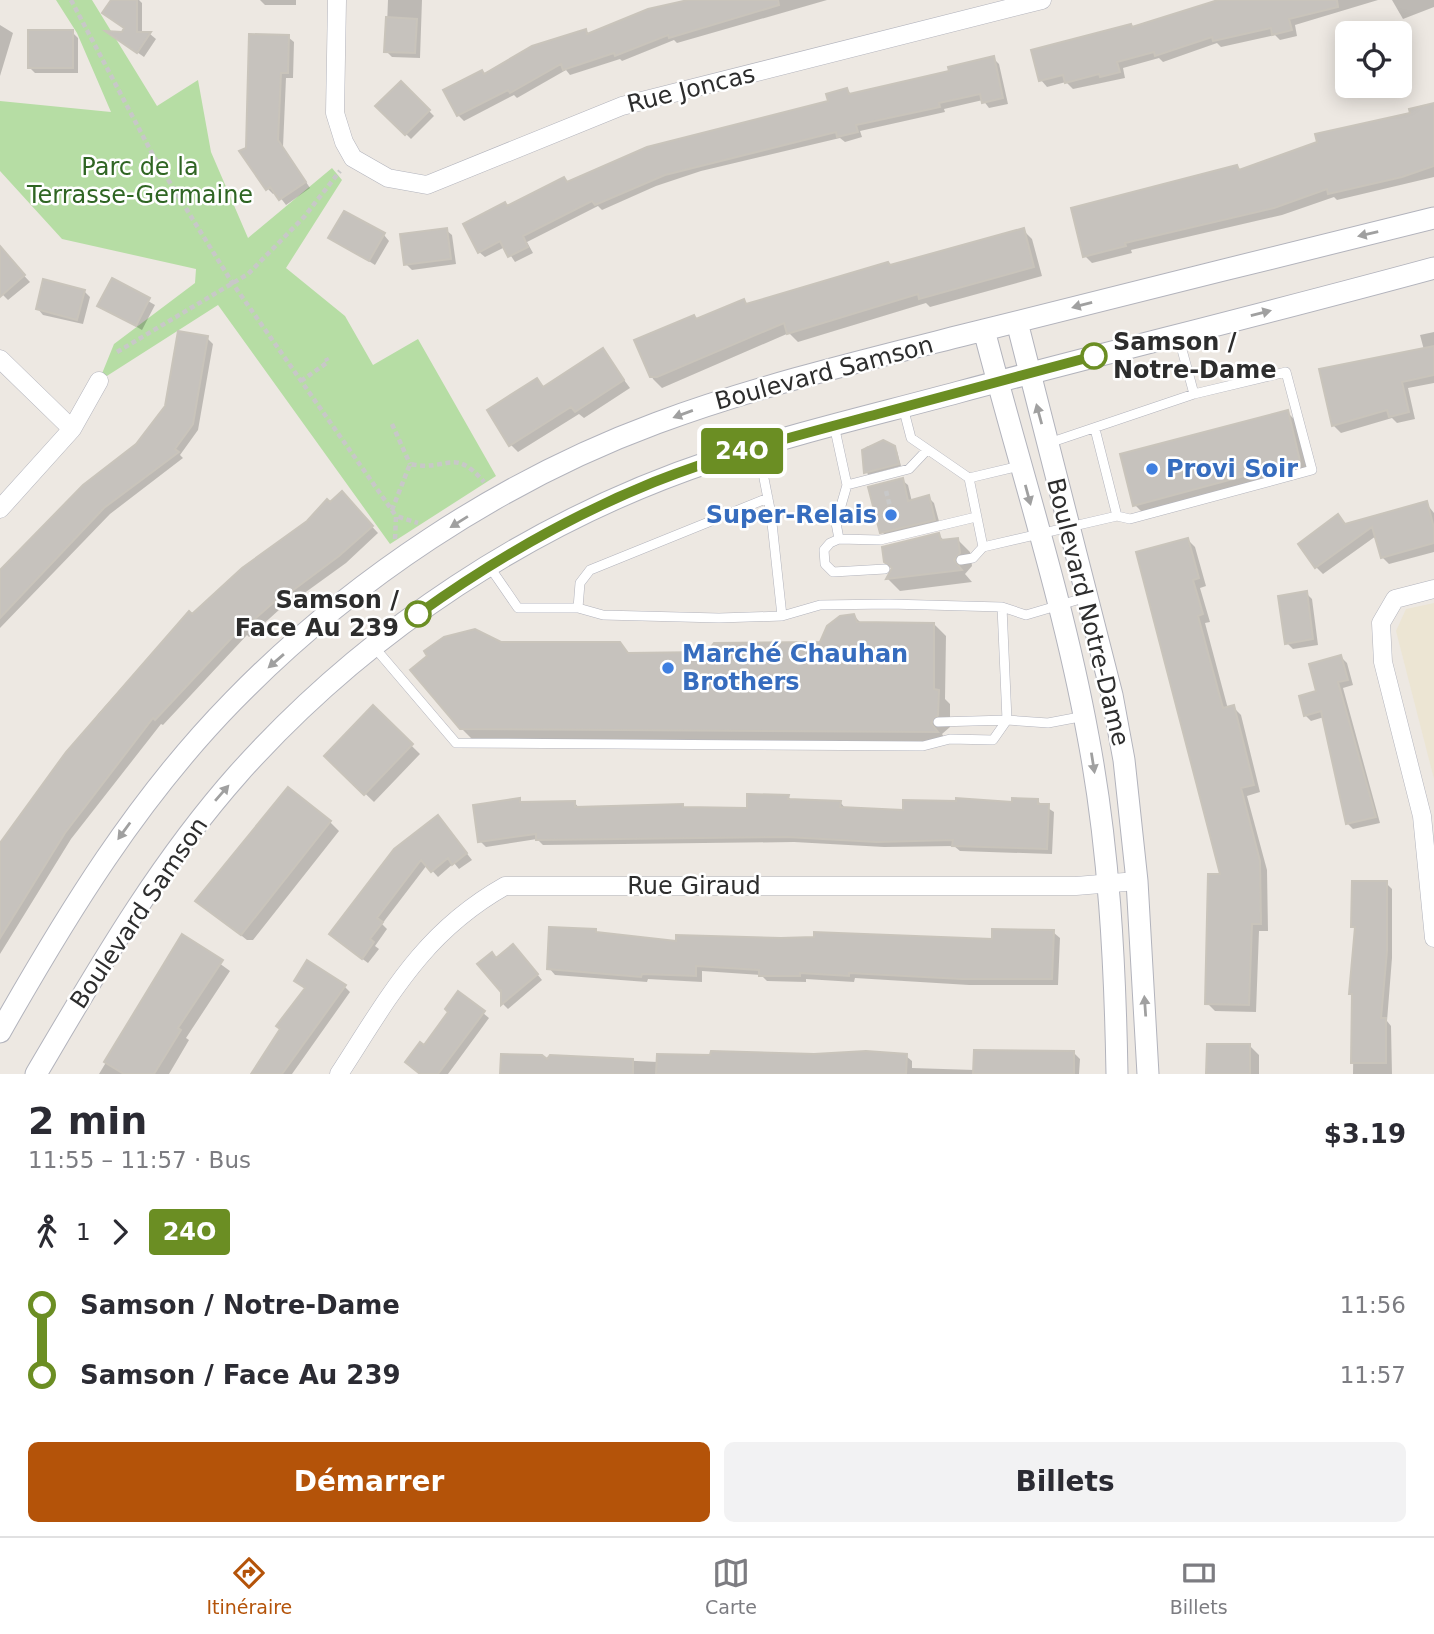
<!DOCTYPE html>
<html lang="fr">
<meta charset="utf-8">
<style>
:root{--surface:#fff;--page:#f2f2f3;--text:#2b2b33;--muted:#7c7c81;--line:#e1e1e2;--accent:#b45309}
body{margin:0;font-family:"DejaVu Sans",sans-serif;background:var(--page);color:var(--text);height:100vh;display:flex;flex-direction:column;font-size:26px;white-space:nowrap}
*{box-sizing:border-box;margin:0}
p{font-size:23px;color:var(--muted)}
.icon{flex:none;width:38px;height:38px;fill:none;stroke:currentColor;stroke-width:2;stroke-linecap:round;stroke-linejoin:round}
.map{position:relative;height:1074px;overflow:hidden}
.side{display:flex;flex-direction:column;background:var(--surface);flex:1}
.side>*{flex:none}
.badge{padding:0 14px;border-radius:5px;font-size:24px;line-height:46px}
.fabs{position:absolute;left:1335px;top:21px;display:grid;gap:14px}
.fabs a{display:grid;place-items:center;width:77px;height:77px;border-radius:10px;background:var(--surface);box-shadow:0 4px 18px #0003;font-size:35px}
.map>.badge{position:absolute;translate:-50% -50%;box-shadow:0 0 0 4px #fff}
.legs{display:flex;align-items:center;gap:10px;height:77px;padding:0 28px;font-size:23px}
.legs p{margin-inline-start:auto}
.overview{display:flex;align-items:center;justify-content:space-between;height:119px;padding:0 28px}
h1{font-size:38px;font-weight:700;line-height:52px}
.cta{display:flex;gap:14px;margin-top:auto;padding:14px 28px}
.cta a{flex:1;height:80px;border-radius:10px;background:var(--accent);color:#fff;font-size:28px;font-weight:700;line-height:80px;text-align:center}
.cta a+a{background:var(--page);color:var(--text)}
ul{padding:0 28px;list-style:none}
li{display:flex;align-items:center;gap:24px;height:70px;font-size:26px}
li i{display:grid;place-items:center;width:10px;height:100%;margin:0 9px;background:currentColor}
li i::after{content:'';width:18px;height:18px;margin:-9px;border:5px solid;border-radius:50%;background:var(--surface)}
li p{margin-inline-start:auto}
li:first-child i{background:linear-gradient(#0000 50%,currentColor 0)}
li:last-child i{background:linear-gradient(currentColor 50%,#0000 0)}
.menu{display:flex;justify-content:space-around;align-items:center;height:98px;border-top:2px solid var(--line);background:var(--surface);font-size:19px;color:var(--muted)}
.menu a{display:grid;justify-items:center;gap:4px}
.menu .on{color:var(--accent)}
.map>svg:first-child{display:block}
.education{fill:#ece5d3}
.green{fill:#b6dda4}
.shadow{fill:#0003}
.building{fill:#c6c2bd;stroke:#c9c4bb;stroke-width:2}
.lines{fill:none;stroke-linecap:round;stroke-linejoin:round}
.service-casing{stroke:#b2b3bc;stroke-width:10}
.minor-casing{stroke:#b2b3bc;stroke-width:19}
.tertiary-casing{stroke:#b2b3bc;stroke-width:23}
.path{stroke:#c8c8c8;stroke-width:4.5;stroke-dasharray:5 3.5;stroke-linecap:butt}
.service{stroke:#fff;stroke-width:9}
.minor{stroke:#fff;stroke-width:18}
.tertiary{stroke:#fff;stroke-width:21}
.oneway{fill:#a0a0a0}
.line-1-casing{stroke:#fff;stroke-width:16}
.line-1{stroke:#6b8e23;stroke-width:10}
.stop-1-dot{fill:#fff;stroke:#6b8e23;stroke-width:3.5}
.shop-dot{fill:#3f7fe0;stroke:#fff;stroke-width:2.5}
.labels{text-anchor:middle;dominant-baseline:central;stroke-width:5;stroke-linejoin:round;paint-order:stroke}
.street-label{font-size:24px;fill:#2d2d2d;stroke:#fff}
.park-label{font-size:24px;fill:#2f6523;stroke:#fff}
.stop-label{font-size:24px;font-weight:bold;fill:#2d2d2d;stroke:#fff;text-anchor:start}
.shop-label{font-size:24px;font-weight:bold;fill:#366cbe;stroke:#fff;text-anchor:start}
</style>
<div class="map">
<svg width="1434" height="1074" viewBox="0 0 1434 1074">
<rect width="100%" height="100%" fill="#ede8e2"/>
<path class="education" d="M1434 603V779L1396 631 1406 609Z"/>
<path class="green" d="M56 0H92L157 106 198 80 211 152 248 238 332 168 342 180 286 268 345 316 373 365 418 339 496 476 390 544 218 305 99 381 114 344 195 283 196 269 62 239 0 171V101L111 112 77 33Z"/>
<path class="shadow" d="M113 0H139L142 3V34H150L156 39 144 57 110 33H122L125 29 104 13Z
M260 0H296V5H265Z
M388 0H422L420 58 392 57 386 51Z
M691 0H827L677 43 674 40 622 61 620 59 570 75 566 70 517 98 514 95 464 121 458 115 482 72 485 75 585 31 589 35Z
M1228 0H1378L1295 25 1297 36 1280 40 1275 35 1221 47 1217 43 1163 62 1159 58 1123 68 1125 78 1073 89 1066 82 1047 87 1041 80 1131 26 1134 29Z
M1392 0H1434V7L1403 19Z
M0 25 13 33 0 76Z
M72 32 78 38V73H35L29 67Z
M288 37 294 42 293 78H286L283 147 310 188 286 205 276 192 273 194 268 189 247 149Z
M993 58 999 64 1008 104 989 108 983 100 944 109 945 112 860 131 862 137 845 142 840 138 701 171 656 186 602 210 598 206 527 242 533 253 515 262 505 247 485 257 479 252 508 208 568 184 830 102 847 90 852 95 951 73Z
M401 83 434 116 411 139 378 106Z
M1434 104V177L1337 200 1334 197 1282 215 1131 250 1132 253 1092 263 1085 256 1237 167 1241 171Z
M446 230 452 235 456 264 412 270 406 264Z
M1023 230 1032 239 1042 276 930 307 926 303 798 342 789 333 662 388 653 379 637 341 743 301 748 305Z
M384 235 389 241 375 265 331 237Z
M0 250 30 282 8 300 0 292Z
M113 281 155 305 142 330 99 305Z
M84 291 90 297 83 324 43 315 38 309Z
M1434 332V383L1408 388 1415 419 1397 423 1392 418 1341 433 1334 426 1321 371 1424 350 1420 335Z
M207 338 213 344 198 430 180 455 183 458 110 514 0 628V574L138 446 167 407Z
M602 350 630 388 584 418 579 414 518 452 510 444 537 380 544 388Z
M1287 412 1299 424 1311 473 1147 517 1135 505Z
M882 442 897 451 901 466 868 475 862 456 866 447Z
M902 480 908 485 912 502 928 497 934 503 940 525 887 537 882 532Z
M342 494 378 533 346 563 292 602 290 600 249 637 247 635 163 725 161 724 71 839 0 954V858L26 807 99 713 189 613 192 616Z
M1426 503 1434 513V552L1389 564 1382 557 1376 536 1323 574 1316 567 1346 525Z
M938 535 945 541 958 540 970 552 972 566 965 574 972 582 900 591 888 579 893 569Z
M1187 539 1195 547 1206 586 1200 588 1210 622 1205 623 1228 709 1233 707 1241 715 1260 792 1247 796 1267 870 1268 931H1259L1256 1012 1215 1011 1207 1003 1222 875Z
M1306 593 1312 599 1318 645 1293 649 1287 643Z
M854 616 862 624H934L946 636 945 699 950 704V727L942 734 948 743 474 741 461 728 501 644H619L630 654H708L821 644Z
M1341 657 1347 663 1353 685 1343 688 1380 823 1353 829 1347 823 1324 717 1311 721 1305 715Z
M373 708 420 754 374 802 326 756Z
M788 797 793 801 840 802 846 809 905 812 1037 801 1054 812 1052 854 960 851 954 846 884 847 794 842 543 845 537 839 486 847 480 841 519 800 523 804 574 802 580 809 683 806 686 809H749Z
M330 822 339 831 253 940H247L197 901Z
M443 823 472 860 459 869 454 863 438 877 427 865 382 924 387 929 375 946 379 949 368 963 337 940Z
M1386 883 1392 889V958L1387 1021 1391 1026 1392 1074H1353L1354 996 1351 993 1356 930 1353 927Z
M1053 932 1060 938 1058 985H969L855 978 854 982 806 979V982L767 981 761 975 702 971V982L648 979 647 982 555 975 549 968 598 934 678 943 994 941Z
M182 936 230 971 186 1038 189 1040 169 1074H99Z
M519 952 542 980 508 1009 503 1004V992L480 965Z
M296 980 345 987 350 992 292 1074H253L306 989Z
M483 1013 489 1018 448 1074H421L424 1047Z
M1250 1046 1259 1055V1074H1208Z
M1074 1053 1080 1059 1079 1074H502L547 1061 551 1057 658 1062 906 1056 912 1061V1068L975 1070Z"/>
<path class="building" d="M111 0H137V32H151L137 53 105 31 122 32 124 28 102 13Z
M688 0H778L779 5 669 38 668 35 615 56 614 53 563 70 561 64 510 93 508 90 457 116 443 90 482 70 484 74 532 46 586 29 587 34 648 9Z
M1218 0H1337L1338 7 1289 19 1292 30 1272 35 1271 28 1213 41 1212 37 1155 56 1154 52 1117 62 1120 72 1100 77 1099 74 1065 83 1063 75 1039 81 1031 50 1131 24 1132 27Z
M386 17 417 19 415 53 384 52Z
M28 30H73V68H28Z
M249 34 289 35 288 73H281L278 140 306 182 279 200 270 187 266 190 239 151 246 148Z
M994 56 1003 98 982 103 980 94 939 103 940 107 856 125 858 132 837 137 836 132 665 175 595 205 592 201 523 236 528 247 508 257 500 241 478 253 463 224 505 202 507 206 564 177 567 182 647 147 828 101 826 94 847 88 849 94 949 71 948 67Z
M401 81 430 110 405 135 375 106Z
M1434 103V166L1402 177 1328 194 1327 189 1274 208 1125 243 1126 246 1083 257 1071 208 1237 165 1239 170 1317 142 1315 134 1410 113 1409 109Z
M344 211 385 233 369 261 328 238Z
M447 228 451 259 404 265 400 234Z
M1024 228 1034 267 919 299 918 294 787 334 784 323 657 377H650L634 340 694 315 696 319 744 299 746 304 888 262 890 265Z
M0 246 25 275 0 297Z
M112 278 150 298 136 326 97 306Z
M43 279 85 290 77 320 36 309Z
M178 331 208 336 193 424 175 449 179 452 104 508 0 618V570L83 485 136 444 165 406Z
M1434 346V375L1402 382 1409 412 1389 417 1387 410 1332 426 1319 369Z
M603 348 624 380 575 412 571 407 509 446 487 410 537 378 543 387Z
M1288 410 1300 461 1133 506 1120 454Z
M883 440 895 446 899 464 864 473 862 450Z
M903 478 908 501 929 495 935 520 880 533 868 487Z
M342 491 373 526 339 556 284 597 282 595 241 631 240 629 155 720 153 718 65 833 0 938V843L66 752 189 611 192 614 242 568 307 521 327 499 330 502Z
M1427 501 1434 528V543L1381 558 1372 527 1315 568 1298 544 1338 514 1345 524Z
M939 533 941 540 958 538 960 553 954 560 962 570 886 579 892 568 884 562 882 547Z
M1188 538 1199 578 1193 580 1203 614 1198 616 1223 708 1234 705 1254 785 1241 788 1260 861 1261 924H1252L1249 1005 1205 1004 1208 874H1220L1136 552Z
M1307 591 1313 639 1285 644 1278 596Z
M854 614 857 622 934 623V689L939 690 938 715 931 723 938 732 460 729 410 670 427 656 424 651 444 637 475 629 501 642H620L628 653 707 652 714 643 820 642 827 626 840 616Z
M1341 655 1348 680 1338 682 1376 817 1346 824 1321 711 1304 716 1299 696 1316 691 1309 664Z
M373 705 413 744 364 795 324 756Z
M288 787 331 821 241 935 195 901Z
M747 794 789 795 788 799 841 801 840 807 903 810V800L956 801V798L1012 802V798L1038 799V804H1049L1047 849 952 846 953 840 877 842 787 837 536 840V834L478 842 473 805 520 798V802L575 801V807L683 804V807L747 808Z
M438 815 467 853 452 865 448 858 431 872 421 860 377 918 383 922 370 939 374 942 362 959 329 934 394 849Z
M1352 881H1387V951L1381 1018H1386V1063H1351L1352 994H1349L1355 927H1351Z
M549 927 596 929V932L676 941V935L781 938 814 937V932L992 939V929L1054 930 1052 979H962L849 973V976L800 973V976H759V970L696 966V976L642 974 641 977 547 969Z
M182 934 223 960 178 1028 181 1030 154 1074H124L104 1062Z
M513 944 538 974 501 1005V989L500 991 477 964 492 952 496 958Z
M307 960 346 985 282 1074H251L280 1029 276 1026 305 988 294 981Z
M458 991 485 1011 438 1074H420L405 1062 420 1042 424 1045 448 1012 445 1009Z
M1207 1044H1250V1074H1206Z
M974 1050 1074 1051V1074H973Z
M711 1051 814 1054 866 1051 907 1054 906 1074H656L657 1054 710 1055Z
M501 1054 542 1055 547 1059 550 1055 633 1059V1074H500Z"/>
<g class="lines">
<g class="service-casing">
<path id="service" d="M1178 335 1194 394
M903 407 911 438 969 478 1020 466
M834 425 847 485 836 523 839 539 880 540 976 517
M1049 443 1194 394 1286 372 1312 470 1130 519 1117 516
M758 448 771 514 782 616
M969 478 983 547 1117 516 1095 429
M847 485 909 469 927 450
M839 539 830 543 824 550 825 564 833 572 885 569
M961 560 973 558 983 547
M489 566 518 608H578L603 615 719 618 782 616 820 605 889 604 1002 607 1026 615 1087 597
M1002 607 1007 720 1048 723 1085 716
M578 608 580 583 590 570 768 498
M375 648 456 743 923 746 950 739 993 740 1007 720
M938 722 1007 720"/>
</g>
<g class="minor-casing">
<path id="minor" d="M337 0 335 113 344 142 353 158 388 178 427 185 622 106 1042 0
M0 359 72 429 0 509
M72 429 99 381
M1434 589 1395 599 1381 623 1383 662 1422 816 1434 938
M339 1074C389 997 422 933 505 886H1076L1137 881"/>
</g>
<g class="tertiary-casing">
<path id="tertiary" d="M1017 322 1112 695 1124 760 1137 881 1148 1074
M984 330C1019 465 1063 599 1088 736 1109 847 1115 961 1117 1074
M0 1032C67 914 137 799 233 701 350 581 500 481 657 423 757 386 861 361 964 335 1121 295 1277 257 1434 218
M36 1074C98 969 158 864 239 773 366 631 534 520 715 460 795 433 878 414 959 392 1117 350 1276 311 1434 268"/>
</g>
<path class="path" d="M71 0 154 157 233 284 396 516
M117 352 248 274 304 217 340 171
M301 381 328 362 326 358
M392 424 410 464
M886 491 891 510
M392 510 410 464C449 472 453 446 484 482
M395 539 396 516 418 523"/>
<use href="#service" class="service"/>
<use href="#minor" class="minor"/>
<use href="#tertiary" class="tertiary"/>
</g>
<defs><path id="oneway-solid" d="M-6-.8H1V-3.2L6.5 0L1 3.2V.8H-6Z" transform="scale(1.75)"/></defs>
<g class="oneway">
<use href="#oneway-solid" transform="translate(1368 234) rotate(167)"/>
<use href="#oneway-solid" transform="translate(1082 305) rotate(165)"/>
<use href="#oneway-solid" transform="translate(1261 313) rotate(-14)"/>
<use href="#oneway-solid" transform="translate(683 414) rotate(160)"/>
<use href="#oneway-solid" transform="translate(1039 414) rotate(-105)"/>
<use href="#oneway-solid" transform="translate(1028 495) rotate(75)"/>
<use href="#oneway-solid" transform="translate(459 522) rotate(148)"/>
<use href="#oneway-solid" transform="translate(276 661) rotate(139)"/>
<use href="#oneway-solid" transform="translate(1093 763) rotate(81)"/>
<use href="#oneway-solid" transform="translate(222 793) rotate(-49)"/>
<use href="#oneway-solid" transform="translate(124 831) rotate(126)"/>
<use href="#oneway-solid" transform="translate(1145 1006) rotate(-94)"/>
</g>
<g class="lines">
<g class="line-1-casing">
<path id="line-1" d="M418 614C492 561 570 516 654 482 727 453 803 434 878 414 950 395 1022 375 1094 356"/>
</g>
<use href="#line-1" class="line-1"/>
</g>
<g class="stop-1-dot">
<circle cx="1094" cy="356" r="12"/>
<circle cx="418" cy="614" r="12"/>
</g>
<g class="shop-dot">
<circle cx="1152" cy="469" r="7"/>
<circle cx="891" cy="515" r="7"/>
<circle cx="668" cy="668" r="7"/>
</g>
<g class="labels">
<g class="street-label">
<text transform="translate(691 89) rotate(-14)">Rue Joncas</text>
<text transform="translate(824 373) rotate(-15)">Boulevard Samson</text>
<text transform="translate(1088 612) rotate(76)">Boulevard Notre-Dame</text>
<text x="694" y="886">Rue Giraud</text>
<text transform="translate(139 913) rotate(-56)">Boulevard Samson</text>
</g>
<g class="park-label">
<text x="140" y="167">Parc de la<tspan x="140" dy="28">Terrasse-Germaine</tspan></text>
</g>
<g class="stop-label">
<text x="1113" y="342">Samson /<tspan x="1113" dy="28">Notre-Dame</tspan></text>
<text x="399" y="600" text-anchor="end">Samson /<tspan x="399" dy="28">Face Au 239</tspan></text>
</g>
<g class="shop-label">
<text x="1166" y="469">Provi Soir</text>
<text x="877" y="515" text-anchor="end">Super-Relais</text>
<text x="682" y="654">Marché Chauhan<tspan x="682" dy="28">Brothers</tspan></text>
</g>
</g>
</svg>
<div class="fabs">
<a><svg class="icon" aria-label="locate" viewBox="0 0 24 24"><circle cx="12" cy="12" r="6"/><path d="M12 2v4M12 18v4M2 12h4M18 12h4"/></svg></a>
</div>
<b class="badge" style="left:742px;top:451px;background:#6b8e23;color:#fff">24O</b>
</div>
<section class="side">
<div class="overview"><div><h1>2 min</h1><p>11:55 – 11:57 · Bus</p></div><b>$3.19</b></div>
<div class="legs"><svg class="icon" aria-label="walk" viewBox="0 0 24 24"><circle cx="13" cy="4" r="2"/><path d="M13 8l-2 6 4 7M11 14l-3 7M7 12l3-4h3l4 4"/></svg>1<svg class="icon" aria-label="forward" viewBox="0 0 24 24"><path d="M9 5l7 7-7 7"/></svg><b class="badge" style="background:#6b8e23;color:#fff">24O</b></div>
<ul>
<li><i style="color:#6b8e23"></i><b>Samson / Notre-Dame</b><p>11:56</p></li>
<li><i style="color:#6b8e23"></i><b>Samson / Face Au 239</b><p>11:57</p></li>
</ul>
<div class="cta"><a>Démarrer</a><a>Billets</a></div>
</section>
<nav class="menu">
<a class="on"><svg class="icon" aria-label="directions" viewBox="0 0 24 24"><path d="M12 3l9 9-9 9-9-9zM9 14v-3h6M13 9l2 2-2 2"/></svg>Itinéraire</a>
<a><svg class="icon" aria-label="map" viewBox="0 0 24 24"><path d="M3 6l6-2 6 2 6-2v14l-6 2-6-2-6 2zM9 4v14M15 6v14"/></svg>Carte</a>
<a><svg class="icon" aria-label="tickets" viewBox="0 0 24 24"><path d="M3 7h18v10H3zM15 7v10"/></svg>Billets</a>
</nav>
